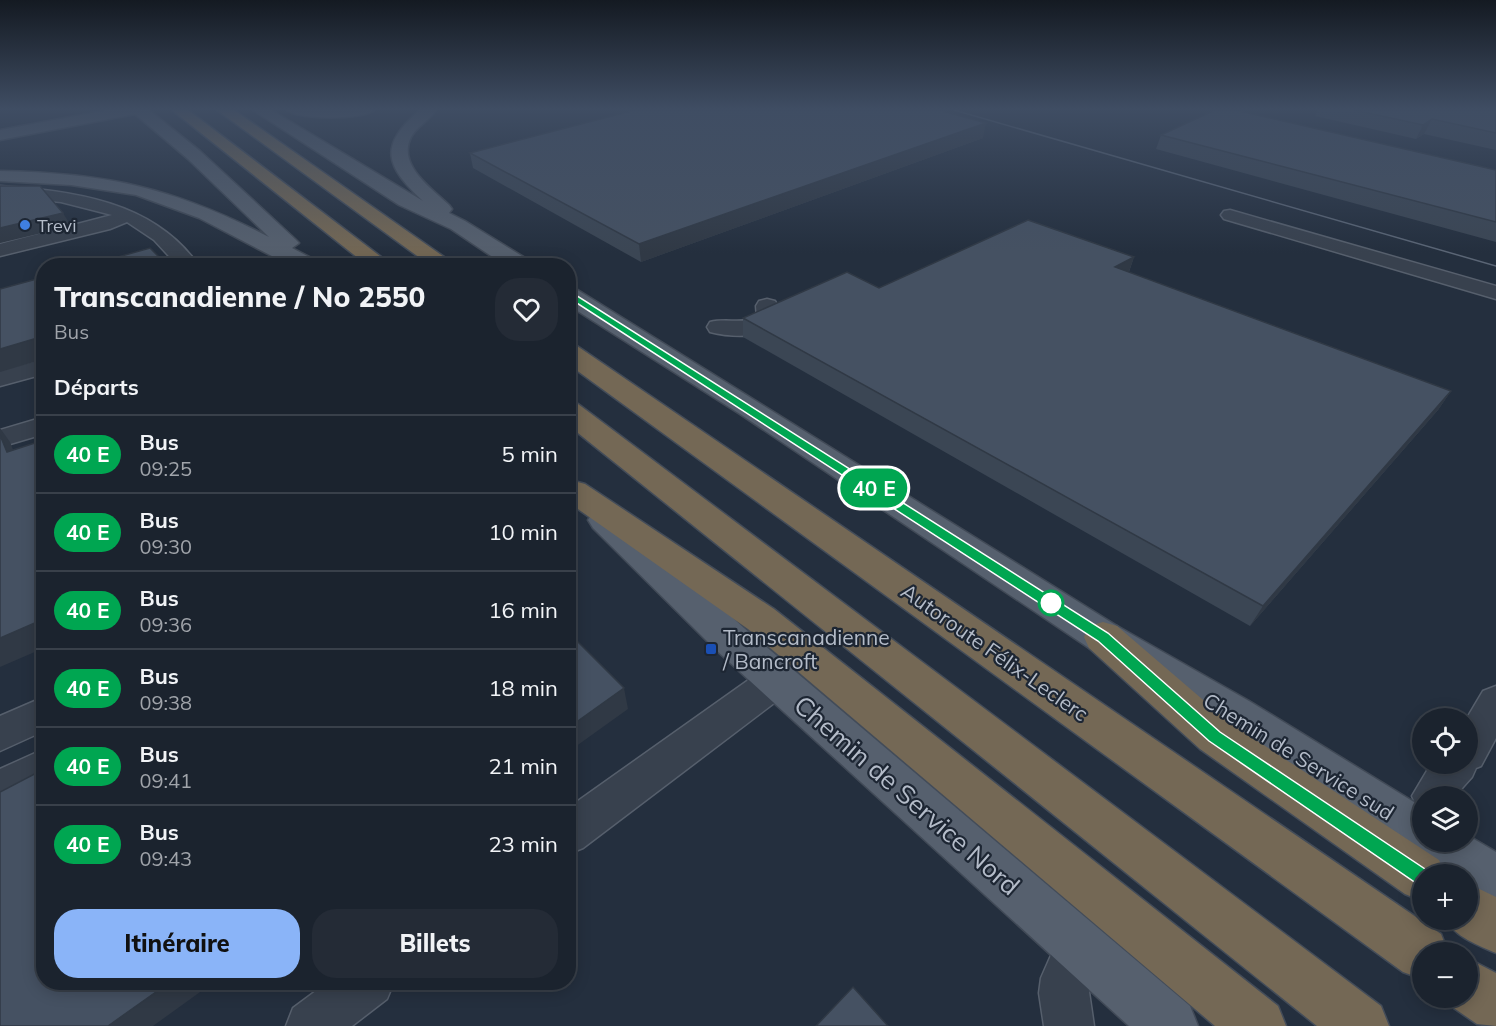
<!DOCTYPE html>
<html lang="fr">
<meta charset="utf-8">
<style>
:root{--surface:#1b232e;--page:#242b36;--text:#f1f3f6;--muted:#a0a4aa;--line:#39404a;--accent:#8ab4f8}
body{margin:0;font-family:Mulish,sans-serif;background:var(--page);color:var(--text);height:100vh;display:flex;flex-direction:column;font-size:22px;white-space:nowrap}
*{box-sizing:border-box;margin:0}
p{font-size:20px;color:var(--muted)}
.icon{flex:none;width:33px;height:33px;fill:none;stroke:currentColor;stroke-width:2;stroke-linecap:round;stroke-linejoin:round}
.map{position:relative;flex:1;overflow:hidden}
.drawer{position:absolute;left:36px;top:258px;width:540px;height:732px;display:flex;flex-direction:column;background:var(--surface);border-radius:24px;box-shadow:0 3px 15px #0003,0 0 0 2px var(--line)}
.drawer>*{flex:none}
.badge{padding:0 12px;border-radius:20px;font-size:21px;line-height:39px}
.buttons{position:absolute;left:1412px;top:708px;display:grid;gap:12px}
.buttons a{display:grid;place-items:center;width:66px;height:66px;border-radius:50%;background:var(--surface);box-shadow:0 3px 15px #0003,0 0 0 2px var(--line);font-size:30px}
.map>.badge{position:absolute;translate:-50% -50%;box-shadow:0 0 0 3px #fff}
h2{padding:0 18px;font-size:22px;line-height:54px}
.round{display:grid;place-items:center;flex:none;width:63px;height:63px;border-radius:24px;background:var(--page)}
.summary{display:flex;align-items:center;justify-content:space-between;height:102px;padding:0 18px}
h1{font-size:28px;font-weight:800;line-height:45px}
.cta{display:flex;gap:12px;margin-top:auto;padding:12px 18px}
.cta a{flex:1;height:69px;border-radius:24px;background:var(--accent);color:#111;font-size:24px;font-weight:800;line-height:69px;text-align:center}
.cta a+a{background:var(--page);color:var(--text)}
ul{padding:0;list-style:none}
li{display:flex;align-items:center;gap:18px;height:78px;padding:0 18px;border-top:2px solid var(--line)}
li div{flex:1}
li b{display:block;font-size:22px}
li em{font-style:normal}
li .badge{min-width:66px;font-weight:700;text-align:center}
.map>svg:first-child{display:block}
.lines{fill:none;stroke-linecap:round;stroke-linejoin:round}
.minor-casing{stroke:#565f6c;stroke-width:3}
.major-casing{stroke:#414a57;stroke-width:3}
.highway-casing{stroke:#434c59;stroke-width:3}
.minor{fill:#38414e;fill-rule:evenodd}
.major{fill:#56606e;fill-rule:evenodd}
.highway{fill:#746855;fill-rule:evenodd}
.tram{stroke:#5a6575;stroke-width:1.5}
.wall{fill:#3b4654}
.shaded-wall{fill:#303945}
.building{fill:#455162;stroke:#303945;stroke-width:1.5}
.line{fill:#00a651;stroke:#fff;stroke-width:1.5}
.shop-dot{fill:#3f7fe0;stroke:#1d2633;stroke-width:2}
.stop-dot{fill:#fff;stroke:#00a651;stroke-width:3}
.transit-dot{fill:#1a4fb4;stroke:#1d2633;stroke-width:2}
.labels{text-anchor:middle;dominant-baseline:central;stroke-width:4.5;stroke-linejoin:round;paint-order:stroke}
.far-poi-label{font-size:18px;fill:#b4bcc9;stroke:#1d2633;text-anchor:start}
.poi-label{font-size:21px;fill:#b4bcc9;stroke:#1d2633;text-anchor:start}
.street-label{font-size:21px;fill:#b4bcc9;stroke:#1d2633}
.near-street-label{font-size:26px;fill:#b4bcc9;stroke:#1d2633}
</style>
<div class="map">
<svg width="1496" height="1026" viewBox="0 0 1496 1026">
<rect width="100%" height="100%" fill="#242f3e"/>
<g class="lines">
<g class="minor-casing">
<path id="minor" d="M0 186C73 191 154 201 199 266H178L154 240 127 222 110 229 0 256V244L112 215 61 202 0 196Z
M1230 210 1496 286V299L1224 219 1221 215 1224 211Z
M767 299 775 301 778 306 780 321C767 340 730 337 710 332L707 327 710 322C726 318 742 324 757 318L756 306 759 301Z
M44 359V374L0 386V371Z
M44 417V434L0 447V430Z
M777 665 790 669 795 680 790 691 583 848 568 854V808L764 669Z
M1496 686V738L1481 766 1476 768 1472 777 1455 796H1422V811L1418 809 1412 796 1431 764H1467V718L1483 691Z
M44 697V731L0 751V716Z
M44 749V787L0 808V769Z
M1082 926 1099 933 1106 950 1088 985 1094 1026H1044L1039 993 1041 978 1052 953 1065 933Z
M328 982H394L387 999 352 1026H286L293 1008Z"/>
</g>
<g class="major-casing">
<path id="major" d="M108 110H149L200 151 295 239 299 243 292 248 317 261 320 266H291L199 218 136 195 71 185 0 181V171C107 173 174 188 269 237L188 159 135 114 0 140V130Z
M253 110H271L423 201C385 166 378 146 420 110H436C430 120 417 126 411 137 397 165 431 188 449 205L452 209 449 213 465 221 530 261 533 266H506L451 229 399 205Z
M287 110H374C365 120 296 120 287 110Z
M568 287 576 289 1117 626 1249 701 1422 807V842H1467V835L1496 852V904L1467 890V874C1449 874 1424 872 1416 853L1405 849 1219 727 1089 648 740 414 568 305Z
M605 509 617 512 744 628 1190 1006 1198 1026H1129L716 650 593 528 588 520 593 512Z"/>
</g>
<g class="highway-casing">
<path id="highway" d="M172 110H188L393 266H368Z
M217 110H234L457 266H431Z
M568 343 577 346 1441 934 1448 952H1422V979L1403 972 568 364Z
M568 402 578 404 1381 1006 1389 1026H1317L568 425Z
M574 481 585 484 774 609 1278 1006 1286 1026H1215L748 629 568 502V482Z
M1103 622 1117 626 1230 723 1439 860 1445 874H1422V901L1405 894 1200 749 1089 648 1084 637 1089 626Z
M1467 883 1496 897V953C1480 946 1453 936 1447 920H1467Z
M1467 958 1496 973V1026L1477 1024 1448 1004 1445 998H1467Z"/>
</g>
<use href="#minor" class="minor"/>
<use href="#major" class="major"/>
<use href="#highway" class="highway"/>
<path class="tram" d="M954 110 1496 266"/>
</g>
<path class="wall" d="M1318 110H1496V150L1424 134 1416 139 1315 116Z
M1161 135 1496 170V242L1156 149Z
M983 138 641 262 473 168 470 153Z
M1134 257 1129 272 1451 391 1438 410 1250 626 743 337V318L879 288Z"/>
<path class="shaded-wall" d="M1432 119 1424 134 1416 139 1423 125Z
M986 123 983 138 641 262 639 244Z
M63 213 71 226 0 243V228Z
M1134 257 1128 274 1115 267Z
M44 336V359L0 372V349Z
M1451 391 1438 410 1250 626 1263 606Z
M0 428 10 442 22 473 7 452 0 435Z
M44 619V648L0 667V638Z
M624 688 628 709 568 752V728Z
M170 982H214L153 1026H108Z"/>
<path class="building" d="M635 110H939L986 123 639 244 470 153Z
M1215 110H1235L1496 170V222L1161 135Z
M1354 110H1496V133L1432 119 1423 125Z
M0 186H40L63 213 0 228Z
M1028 220 1134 257 1115 267 1451 391 1263 606 743 318 847 272 879 288Z
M150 248 168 266H86Z
M44 277V336L0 349V289Z
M0 435 7 452 44 440V619L0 638Z
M568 632 624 688 568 728Z
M44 769V982H170L108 1026H0V792Z
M853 987 888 1026H816Z"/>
<linearGradient id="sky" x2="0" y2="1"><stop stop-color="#141a22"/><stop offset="0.43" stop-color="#3f4d63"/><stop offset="1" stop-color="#3f4d63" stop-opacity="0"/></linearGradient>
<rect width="1496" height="253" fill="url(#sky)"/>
<path class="line" d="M566 292H571L1108 633 1220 732 1428 871 1431 877 1428 883 1422 886 1416 883 1209 741 1098 641 566 296Z"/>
<circle class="shop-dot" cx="25" cy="225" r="6"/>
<circle class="stop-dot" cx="1051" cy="603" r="12"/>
<rect class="transit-dot" x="705" y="643" width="12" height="12" rx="3"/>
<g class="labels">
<g class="far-poi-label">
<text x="37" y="225">Trevi</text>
</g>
<g class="poi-label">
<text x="723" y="637">Transcanadienne<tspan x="723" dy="24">/ Bancroft</tspan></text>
</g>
<g class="street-label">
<text transform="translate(995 652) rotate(35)">Autoroute Félix-Leclerc</text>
<text transform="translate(1299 756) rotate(32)">Chemin de Service sud</text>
</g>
<g class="near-street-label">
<text transform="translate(907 795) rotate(41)">Chemin de Service Nord</text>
</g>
</g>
</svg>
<div class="buttons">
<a><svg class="icon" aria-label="locate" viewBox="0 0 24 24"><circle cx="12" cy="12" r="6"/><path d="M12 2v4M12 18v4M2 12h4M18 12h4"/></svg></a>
<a><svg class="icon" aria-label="layers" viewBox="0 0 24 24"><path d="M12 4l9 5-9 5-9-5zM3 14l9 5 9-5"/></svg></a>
<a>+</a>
<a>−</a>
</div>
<b class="badge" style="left:874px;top:488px;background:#00a651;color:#fff">40 E</b>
<section class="drawer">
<div class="summary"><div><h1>Transcanadienne / No 2550</h1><p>Bus</p></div><a class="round"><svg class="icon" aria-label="heart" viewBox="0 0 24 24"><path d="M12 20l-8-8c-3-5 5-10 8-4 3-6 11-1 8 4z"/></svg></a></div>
<h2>Départs</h2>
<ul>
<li><span class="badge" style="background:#00a651;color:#fff">40 E</span><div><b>Bus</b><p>09:25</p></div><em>5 min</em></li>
<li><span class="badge" style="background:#00a651;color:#fff">40 E</span><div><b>Bus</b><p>09:30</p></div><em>10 min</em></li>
<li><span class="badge" style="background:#00a651;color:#fff">40 E</span><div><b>Bus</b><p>09:36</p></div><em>16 min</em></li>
<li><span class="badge" style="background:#00a651;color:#fff">40 E</span><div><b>Bus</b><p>09:38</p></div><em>18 min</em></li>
<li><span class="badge" style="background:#00a651;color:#fff">40 E</span><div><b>Bus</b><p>09:41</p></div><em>21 min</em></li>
<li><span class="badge" style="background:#00a651;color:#fff">40 E</span><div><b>Bus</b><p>09:43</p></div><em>23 min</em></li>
</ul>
<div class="cta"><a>Itinéraire</a><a>Billets</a></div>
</section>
</div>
